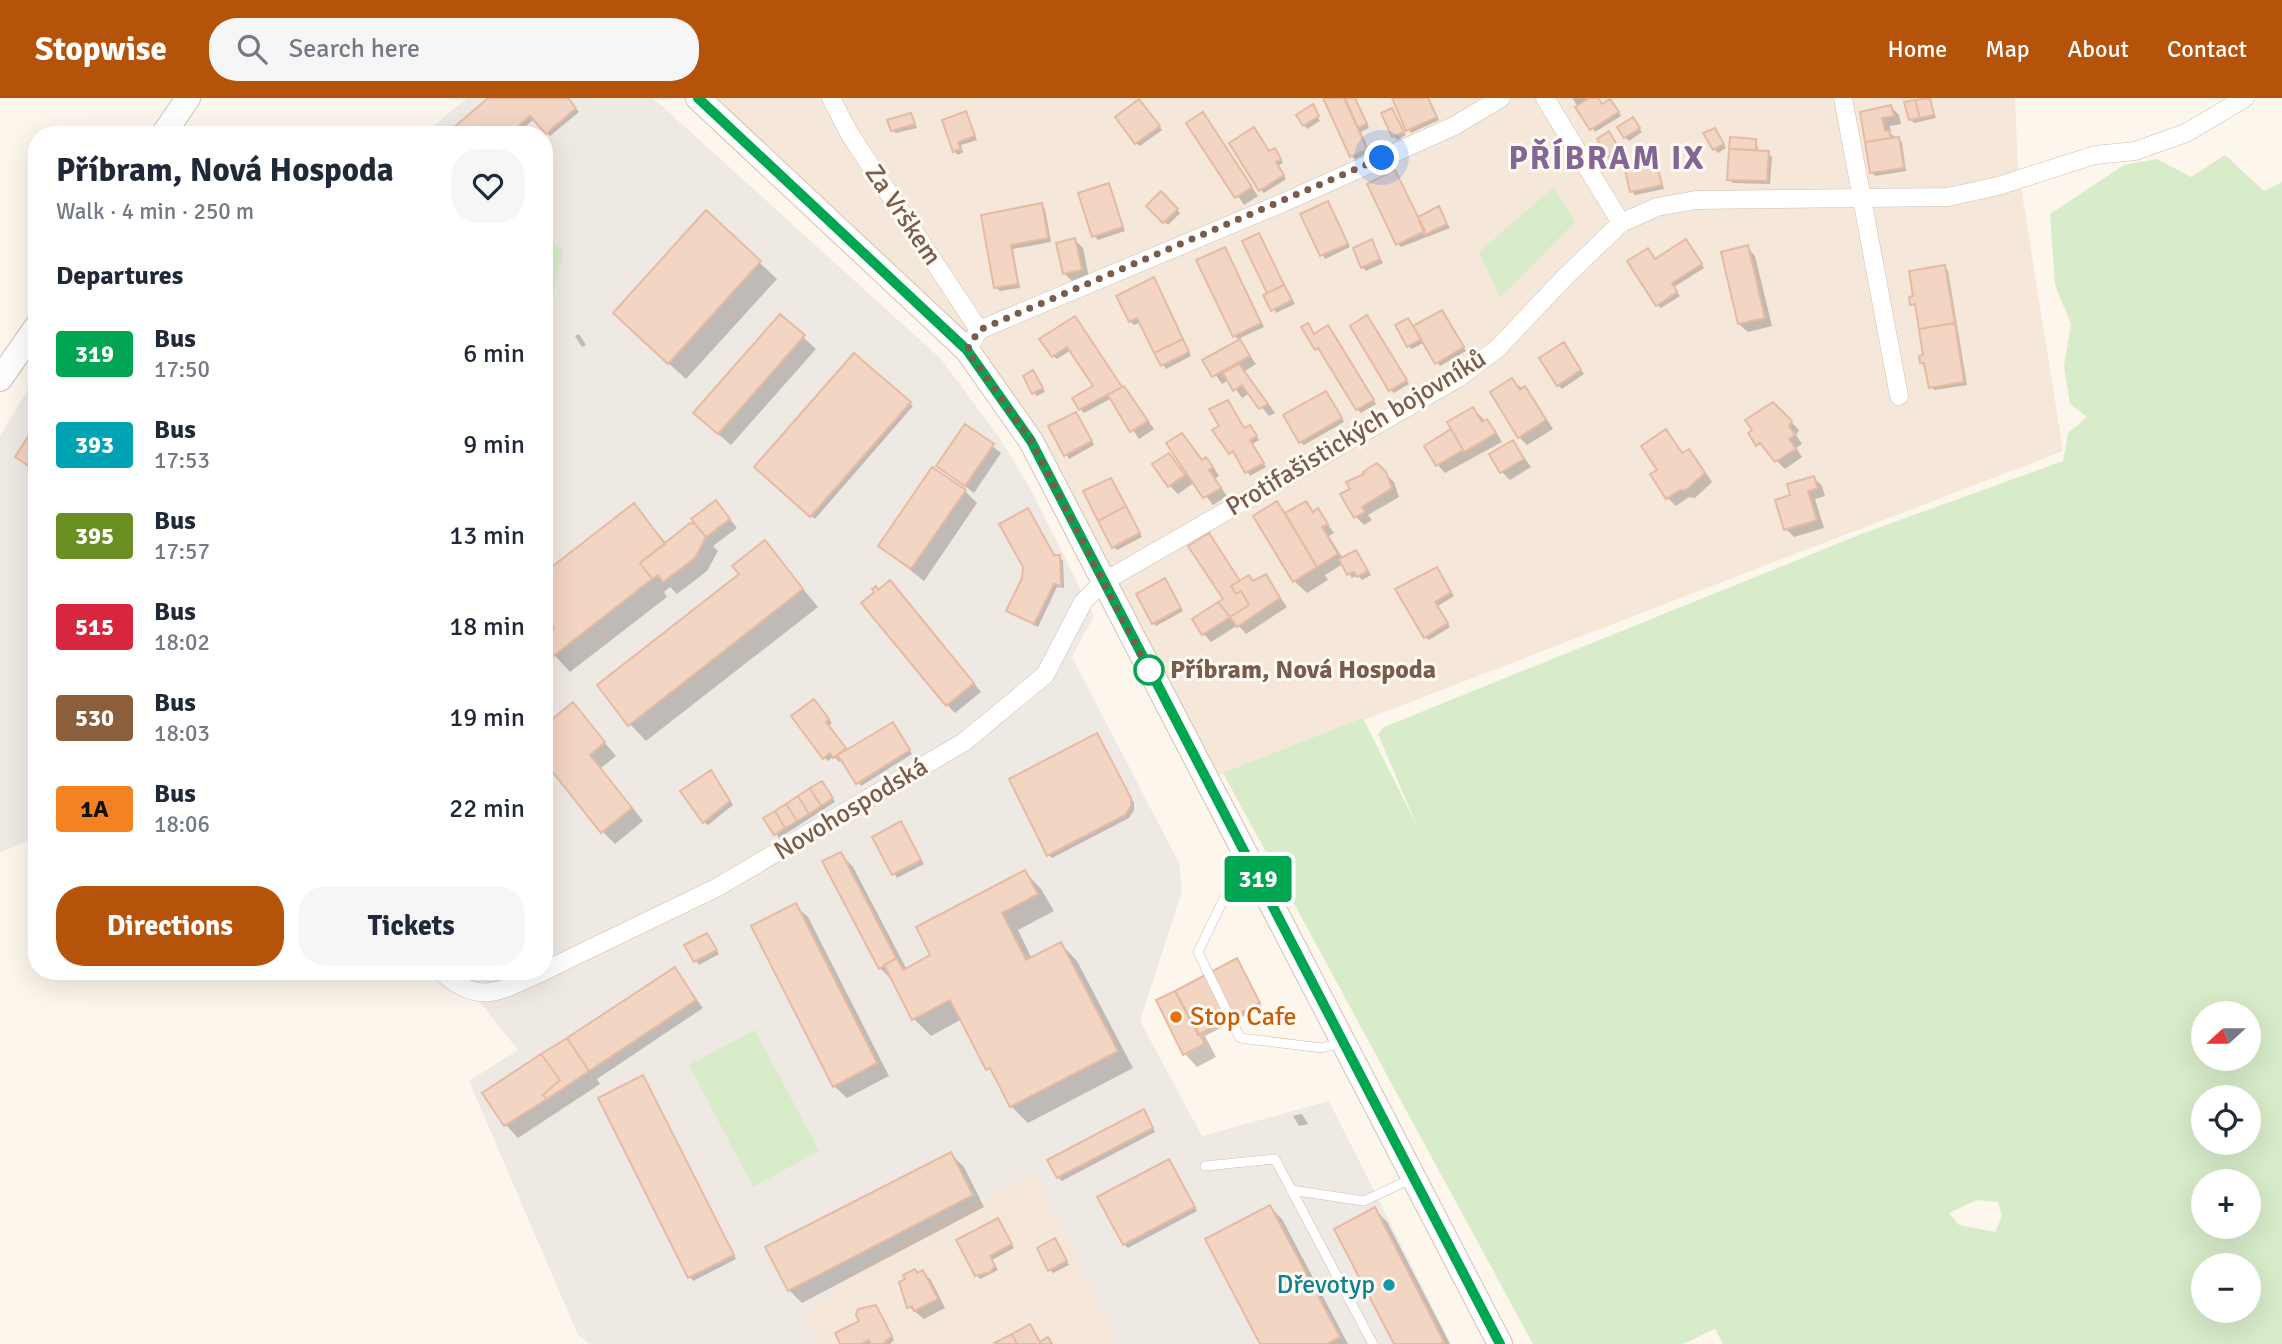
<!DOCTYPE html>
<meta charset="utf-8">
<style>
:root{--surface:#fff;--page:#f6f6f7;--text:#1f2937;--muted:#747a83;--accent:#b45309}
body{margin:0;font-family:Signika,sans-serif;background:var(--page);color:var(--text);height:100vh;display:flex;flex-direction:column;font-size:26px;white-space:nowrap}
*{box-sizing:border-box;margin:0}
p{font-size:23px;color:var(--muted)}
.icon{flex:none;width:38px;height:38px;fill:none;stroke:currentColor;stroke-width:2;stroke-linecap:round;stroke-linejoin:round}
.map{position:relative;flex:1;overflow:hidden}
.details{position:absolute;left:28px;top:28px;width:525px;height:854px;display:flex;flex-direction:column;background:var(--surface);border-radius:28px;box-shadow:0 7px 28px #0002}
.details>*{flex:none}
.badge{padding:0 14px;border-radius:5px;font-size:24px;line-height:46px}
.needle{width:46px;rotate:249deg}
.tools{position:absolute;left:2191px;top:903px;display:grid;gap:14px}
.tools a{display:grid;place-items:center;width:70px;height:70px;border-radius:50%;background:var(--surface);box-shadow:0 7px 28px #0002;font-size:35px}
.you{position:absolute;width:35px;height:35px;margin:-18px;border:5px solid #fff;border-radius:50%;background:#1a73e8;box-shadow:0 0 0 10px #1a73e833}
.map>.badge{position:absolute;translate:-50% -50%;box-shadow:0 0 0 4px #fff}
h2{padding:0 28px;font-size:26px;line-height:63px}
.round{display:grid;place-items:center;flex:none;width:74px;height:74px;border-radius:28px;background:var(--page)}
.summary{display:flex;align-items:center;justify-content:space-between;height:119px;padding:0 28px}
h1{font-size:33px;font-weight:800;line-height:52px}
.action{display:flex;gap:14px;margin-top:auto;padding:14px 28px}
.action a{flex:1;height:80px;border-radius:28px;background:var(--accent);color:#fff;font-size:28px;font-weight:800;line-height:80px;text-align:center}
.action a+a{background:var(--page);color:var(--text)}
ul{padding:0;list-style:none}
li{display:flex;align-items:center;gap:21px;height:91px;padding:0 28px}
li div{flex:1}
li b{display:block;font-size:26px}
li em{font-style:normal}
li .badge{min-width:77px;font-weight:700;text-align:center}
header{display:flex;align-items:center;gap:42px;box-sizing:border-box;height:98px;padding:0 35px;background:var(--accent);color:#fff}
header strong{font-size:33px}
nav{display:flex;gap:38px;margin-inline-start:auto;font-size:24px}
.search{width:490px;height:63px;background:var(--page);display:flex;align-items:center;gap:18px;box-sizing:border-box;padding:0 24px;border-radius:28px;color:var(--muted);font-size:26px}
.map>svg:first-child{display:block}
.residential{fill:#f5e8da}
.industrial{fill:#efe9e4}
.green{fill:#d8ecc9;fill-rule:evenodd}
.shadow{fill:#0003}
.building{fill:#f3d5c3;stroke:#e6bba3;stroke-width:2}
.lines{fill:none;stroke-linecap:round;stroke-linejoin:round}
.lane-casing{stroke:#d1beb0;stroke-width:10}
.street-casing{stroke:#d1beb0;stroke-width:19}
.secondary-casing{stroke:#d6c0b0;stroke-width:26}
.lane{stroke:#fff;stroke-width:9}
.street{stroke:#fff;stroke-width:18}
.secondary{stroke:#fff;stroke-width:24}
.line-casing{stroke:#fff;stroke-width:16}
.line{stroke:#00a651;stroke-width:10}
.walk{stroke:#7a5c4d;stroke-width:7;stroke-dasharray:0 12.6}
.stop-dot{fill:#fff;stroke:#00a651;stroke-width:3.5}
.food-dot{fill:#e8710a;stroke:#fffaf3;stroke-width:2.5}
.culture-dot{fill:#0f9aa8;stroke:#fffaf3;stroke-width:2.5}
.labels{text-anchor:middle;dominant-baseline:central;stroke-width:6;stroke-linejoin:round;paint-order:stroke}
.street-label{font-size:26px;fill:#7a5c4d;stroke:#fffaf3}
.stop-label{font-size:26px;font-weight:bold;fill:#7a5c4d;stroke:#fffaf3;text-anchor:start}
.food-label{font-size:26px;fill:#c56008;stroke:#fffaf3;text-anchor:start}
.culture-label{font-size:26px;fill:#0d838f;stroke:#fffaf3;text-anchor:end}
.district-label{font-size:33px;font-weight:bold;letter-spacing:2px;fill:#846695;stroke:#fffaf3}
</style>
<header>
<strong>Stopwise</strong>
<div class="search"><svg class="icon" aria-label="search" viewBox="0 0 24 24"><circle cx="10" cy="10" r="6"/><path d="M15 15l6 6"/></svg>Search here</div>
<nav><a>Home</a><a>Map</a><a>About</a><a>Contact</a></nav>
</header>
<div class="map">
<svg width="2282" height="1246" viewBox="0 0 2282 1246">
<rect width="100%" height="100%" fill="#fdf6ec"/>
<path class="residential" d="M700 0H2015L2018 70 2063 353 1210 681 1010 305Z
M1035 1075 1120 1246H821L801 1217 899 1144Z"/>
<path class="industrial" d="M467 0H653L941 261 999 339 1031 392 1094 518 1072 559 1179 765 1182 793 1140 923 1202 1038 1329 1003 1451 1246H1120L1034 1075 899 1144 802 1217 821 1246H589L578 1237 469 983 518 952 455 873H544V239L563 152 544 136V37L425 35Z
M37 276V738L0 755V338Z"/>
<path class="green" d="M2225 57 2264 93 2282 84V1246H1723L1715 1231 1683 1246H1533L1223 675 1363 620 1417 728 1378 636 1384 629 1864 435 2063 363 2068 335 2087 319 2070 306 2064 268 2071 226 2055 187 2050 116 2124 67 2157 61 2191 79ZM2249 915V961H2203V915ZM2203 999H2249V1045H2203ZM2249 1083V1129H2203V1083ZM1977 1102 1998 1104 2002 1118 1995 1134 1959 1127 1949 1115ZM2203 1167H2249V1213H2204L2196 1210 2193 1185 2196 1178 2202 1185 2203 1199Z
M1554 89 1575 124 1500 200 1479 154Z
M544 136 563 152 544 239Z
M755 932 819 1053 753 1089 689 967Z"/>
<path class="shadow" d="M491 0H566L579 14 550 38 535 20 516 37H459Z
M1324 0H1355L1369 30 1361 34 1370 54 1355 61 1351 58Z
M1393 0H1429L1439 22 1411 35Z
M1572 0H1597L1602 8 1613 6 1621 18 1595 34Z
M1930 1 1936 20 1914 25 1910 21Z
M1143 6 1162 32 1140 48 1136 45Z
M1891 9 1899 17 1901 26 1890 28 1891 36 1902 44 1906 73 1875 78 1872 74 1862 16Z
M1313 10 1320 23 1307 31 1304 27Z
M1391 12 1406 37 1397 42 1394 38Z
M966 15 977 42 961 47 963 54 958 57 954 53Z
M1203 16 1258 98 1244 107 1189 26Z
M911 17 917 30 896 35 892 32Z
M1633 21 1642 34 1629 43 1625 39Z
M1718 36 1726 50 1718 55 1714 51Z
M1612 39 1621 55 1613 61 1609 58Z
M1732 41 1756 42 1759 54 1772 58 1770 86 1733 85 1729 81Z
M1270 55 1278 56 1283 65 1278 68 1286 81 1264 95 1260 91Z
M1655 61 1664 91 1635 97 1632 93Z
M1395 74 1419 120 1438 110 1450 130 1401 149 1398 146Z
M1108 87 1125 133 1098 142 1094 138Z
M1161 96 1180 115 1168 127 1149 108Z
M1328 105 1350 149 1325 161 1302 116Z
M1041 107 1045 111 1051 144 1013 151 1020 190 1000 193 996 190 983 118Z
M706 115 777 181 686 281 632 232Z
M1259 137 1295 206 1276 215 1244 144Z
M1075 142 1083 150 1089 180 1072 183 1064 175Z
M1371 144 1383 165 1366 173 1362 169Z
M1689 146 1704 170 1674 189 1680 198 1661 210 1657 207 1648 152 1656 162Z
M1747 149 1755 158 1772 228 1748 234 1739 226Z
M1228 155 1264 229 1238 241 1234 238Z
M1945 169 1948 173 1967 287 1934 292 1922 265 1925 259 1917 210 1912 206Z
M1153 181 1191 258 1166 271 1141 224 1134 227 1130 223 1118 198Z
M1442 214 1466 253 1440 268 1425 244 1412 251 1408 248 1414 230Z
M780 218 816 251 731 347 708 327Z
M1370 223 1409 286 1394 295 1391 292Z
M1078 224 1122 291 1132 299 1154 331 1139 341 1112 300 1084 315 1080 311 1095 289 1071 252 1057 261 1053 258Z
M1304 230 1311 231 1315 237 1331 233 1376 306 1361 315 1357 311 1322 253 1316 251Z
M579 236 586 247 582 249 575 238Z
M1239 243 1256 266 1245 273 1275 315 1269 318 1250 295 1242 300 1229 282 1222 286 1205 262Z
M1567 250 1584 276 1562 291 1558 287Z
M855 257 913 308 815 421 757 369Z
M1033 275 1045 294 1037 298 1034 295Z
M1512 282 1533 299 1553 331 1527 347 1519 339Z
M1329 298 1344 324 1304 347 1300 344Z
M1773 306 1799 332 1796 337 1802 346 1796 350 1802 359 1785 371 1750 336Z
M1473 311 1495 332 1502 344 1445 375 1437 366 1453 332Z
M1076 316 1094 347 1069 361 1050 329Z
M966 328 1001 355 974 395 938 368Z
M1221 328 1245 332 1250 329 1259 342 1252 346 1266 369 1250 378 1237 356 1231 354Z
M37 329V377L17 359Z
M1666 334 1684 356 1689 353 1697 361 1712 384 1695 400 1689 399 1676 408 1668 400 1660 372Z
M1182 337 1203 364 1206 362 1214 370 1219 378 1215 381 1227 398 1213 407 1195 384 1178 396 1170 388 1155 367 1169 357 1185 376 1188 374Z
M1513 344 1531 369 1510 382 1502 374Z
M1377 367 1394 384 1399 399 1368 417 1372 422 1364 427 1356 419 1352 391Z
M1814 380 1822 388 1825 398 1815 401 1824 430 1794 439 1786 431 1793 398Z
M1111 382 1142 439 1117 452 1114 449Z
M965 393 977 405 924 483 880 448Z
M1277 405 1287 416 1305 405 1315 415 1318 413 1334 435 1329 438 1343 461 1356 454 1371 477 1362 482 1358 477 1352 480 1343 466 1325 477 1328 482 1307 495 1294 483Z
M634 407 667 446 691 427 699 428 723 412 737 430 713 448 718 453 707 473 677 496 670 489 664 494 667 499 570 574 544 546V477Z
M1028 412 1055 459 1063 462 1064 490 1057 489 1038 529 1009 513 1024 480Z
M765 445 818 509 646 643 630 626Z
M1440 475 1454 498 1438 508 1450 529 1429 542 1425 539Z
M1266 478 1287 509 1246 536 1238 527 1211 544 1203 535 1226 501 1240 484 1254 485Z
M1168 486 1183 513 1156 528 1153 524Z
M898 492 981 594 955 615 947 607Z
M573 607 616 658 601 670 643 723 615 746 602 733Z
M818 607 832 625 828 628 848 655 896 630 912 656 861 688 843 662 839 664 834 658 828 663 824 659Z
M1097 637 1134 705V712L1129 720 1052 760 1049 757Z
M714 677 733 707 708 727 704 724Z
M825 688 835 704 779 740 766 721Z
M901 726 924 766 897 780 874 740Z
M841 756 853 769 907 872 932 858 1025 774 1041 791 1054 813 1018 832 1032 861 1061 846 1077 863 1133 970 1028 1025 1011 1008 962 921 931 938 914 921 892 882 880 870Z
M795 807 808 819 889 978 847 1000 834 988Z
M707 837 719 856 699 867 687 848Z
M1237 863 1262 909 1205 938 1216 959 1197 969 1185 956 1158 903Z
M675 871 703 910 597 981 600 986 518 1040 506 1027 484 996Z
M643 979 736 1161 693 1183 690 1179Z
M1143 1013 1155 1034 1062 1083 1058 1079Z
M1302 1016 1308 1026 1299 1028 1293 1018Z
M951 1056 964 1069 984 1109 802 1205 789 1192Z
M1169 1063 1197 1113 1128 1150 1124 1146Z
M1270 1109 1282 1121 1348 1246H1262Z
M1375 1112 1387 1124 1450 1246H1396Z
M998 1122 1014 1150 992 1162 998 1172 980 1181 977 1177Z
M1055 1142 1069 1167 1053 1175 1050 1172Z
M923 1174 931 1182 945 1210 924 1221 909 1209 903 1198Z
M879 1213 894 1242 890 1246H842Z"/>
<path class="building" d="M488 0H568L576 10 546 36 530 18 508 37H457L452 31Z
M1323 0H1344L1367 51 1350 59Z
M1345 0H1355L1367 26 1358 30Z
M1392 0H1428L1437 19 1406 33Z
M1589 0H1598L1602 6 1610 1 1619 14 1590 32 1575 9Z
M1930 0 1934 17 1920 20 1915 2Z
M1139 1 1160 28 1135 46 1115 19Z
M1915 2 1920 20 1909 22 1904 4Z
M1313 6 1319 18 1303 28 1296 17Z
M1891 7 1894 18 1882 20 1885 33 1889 32 1891 40 1865 44 1860 14Z
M1392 10 1404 34 1392 39 1381 15Z
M966 13 975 38 958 44 961 51 953 54 942 22Z
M1203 14 1252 89 1235 100 1186 25Z
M911 15 915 26 891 33 887 22Z
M1633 19 1640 30 1624 40 1617 29Z
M1254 29 1269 53 1275 50 1281 61 1276 64 1284 77 1259 93 1229 45Z
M1715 30 1724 46 1713 52 1703 35Z
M1609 33 1619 51 1608 59 1597 41Z
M1730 39 1756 41V52L1729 51Z
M1899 39 1904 70 1870 75 1865 44Z
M1729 51 1769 53 1767 83 1727 82Z
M1655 59 1662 87 1630 94 1624 67Z
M1395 72 1425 133 1396 147 1367 86Z
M1109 85 1123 129 1092 139 1078 95Z
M1161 93 1178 111 1163 125 1146 108Z
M1328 103 1348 146 1320 158 1300 116Z
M1042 105 1048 140 1011 147 1018 186 994 190 981 117Z
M1439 108 1447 126 1425 137 1418 119Z
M706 112 761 163 668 266 613 215Z
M1259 135 1284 187 1267 195 1242 143Z
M1075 140 1082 172 1063 176 1056 145Z
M1372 141 1380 161 1361 170 1353 150Z
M1686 141 1702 166 1672 185 1677 194 1656 208 1627 163 1648 150 1655 161Z
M1748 147 1765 220 1738 226 1721 154Z
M1225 149 1261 225 1233 239 1196 162Z
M1945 167 1955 225 1919 231 1915 206 1910 207 1909 199 1913 198 1909 173Z
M1154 179 1183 241 1154 255 1137 220 1129 224 1116 198Z
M1284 187 1292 202 1271 213 1263 197Z
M1442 212 1464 249 1435 266 1413 228Z
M780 216 805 237 718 336 693 315Z
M1367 217 1407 282 1389 293 1350 228Z
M1075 218 1122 289 1079 312 1072 300 1093 288 1067 249 1052 259 1039 241Z
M1408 220 1421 241 1407 249 1395 227Z
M1308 225 1314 236 1328 227 1374 302 1356 312 1318 250 1315 252 1301 229Z
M1955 225 1964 284 1929 290 1924 265H1920L1919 258 1923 257 1919 231Z
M1183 241 1189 254 1161 268 1154 255Z
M1240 241 1250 258 1212 279 1202 262Z
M1564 244 1581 272 1557 288 1539 260Z
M854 255 911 304 810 419 754 369Z
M1239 266 1268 306 1259 311 1242 287 1233 293 1223 275Z
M1033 272 1043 290 1032 296 1023 278Z
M1512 280 1520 292 1525 288 1546 322 1518 340 1490 294Z
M1124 288 1148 323 1130 334 1108 297Z
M1326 293 1342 320 1299 345 1283 317Z
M1228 302 1244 330 1250 327 1257 338 1250 342 1264 365 1245 375 1233 353 1229 356 1212 332 1219 328 1209 311Z
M1773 304 1792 323 1789 328 1795 337 1789 341 1796 351 1775 364 1760 345 1756 348 1748 335 1752 332 1745 322Z
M1473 309 1482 324 1487 321 1496 335 1464 354 1447 324Z
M1076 314 1092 343 1064 358 1048 328Z
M37 325V373L15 359Z
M965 326 994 346 965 388 936 368Z
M1451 331 1463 352 1436 368 1424 348Z
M1666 331 1682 355 1689 351 1705 375 1686 392H1680L1666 401 1650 376 1657 372 1641 348Z
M1182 335 1202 362 1206 359 1213 369 1209 372 1221 390 1203 400 1166 345Z
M1513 342 1524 361 1500 375 1489 356Z
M1169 355 1185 377 1168 389 1152 366Z
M1377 365 1386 374 1392 390 1362 409 1365 414 1354 420 1340 396 1350 391 1346 384 1364 376 1363 374Z
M932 369 966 392 911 471 878 448Z
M1814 378 1818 390 1808 393 1817 422 1784 432 1775 402 1790 397 1787 386Z
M1111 380 1126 408 1098 423 1083 393Z
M716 402 730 421 706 439 691 421Z
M1277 403 1317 469 1293 484 1253 418Z
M1306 403 1313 414 1318 410 1328 426 1322 429 1338 456 1317 469 1285 415Z
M634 405 665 446 640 465 652 481 552 559 544 549V538L554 530 544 518V475Z
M1126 408 1140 435 1112 450 1098 423Z
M1028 410 1054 457H1060L1061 488 1054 486 1034 526 1006 513 1022 480 1023 469 999 426Z
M690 425 695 426 706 439 695 460 663 484 658 477 652 481 640 465Z
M1209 435 1240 483 1231 488 1236 496 1241 493 1249 507 1230 519 1218 504 1223 501 1188 448Z
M765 442 803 491 628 628 597 587 739 476 732 468Z
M1356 452 1368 473 1357 479 1354 474 1347 477 1339 461Z
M1437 469 1451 494 1435 504 1448 525 1424 540 1395 491Z
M1266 476 1280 500 1237 529 1230 519 1249 507 1241 493 1236 496 1231 488 1249 477 1253 483Z
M1165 480 1181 510 1152 526 1136 496Z
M890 482 974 585 946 608 861 505 874 494 872 491 876 488 878 492Z
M1218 504 1230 519 1202 537 1192 521Z
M814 601 829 621 826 624 846 650 833 660 830 655 823 661 791 618Z
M573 604 605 644 590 657 632 710 601 735 544 663V628Z
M893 624 910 652 856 686 839 659 833 660Z
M1097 635 1131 700V708L1125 717 1047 758 1009 681Z
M711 672 730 703 703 725 680 693Z
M822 683 833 700 821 708 810 690Z
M810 690 821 708 809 716 798 698Z
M798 698 809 716 797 723 786 706Z
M786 706 797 723 785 730 775 713Z
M775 713 785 730 774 737 763 720Z
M901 723 921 762 892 777 872 739Z
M841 754 896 860 879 871 822 763Z
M1025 772 1038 796 1002 815 1026 862 1061 844 1118 953 1010 1009 990 970 986 972 950 902 912 922 884 867 897 860 903 872 930 857 916 829Z
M796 805 877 965 833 989 751 828Z
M707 835 717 852 694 864 684 847Z
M1237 860 1260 905 1198 937 1175 893Z
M675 869 696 902 589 973 567 940Z
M1175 893 1205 946 1183 957 1156 902Z
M567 940 589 973 547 1001 543 997 560 982 541 956Z
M541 956 560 982 543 997 547 1001 504 1028 482 995Z
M643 977 734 1157 688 1180 598 1000Z
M1144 1011 1153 1030 1057 1080 1047 1062Z
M951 1054 973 1097 788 1193 765 1149Z
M1169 1061 1195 1109 1123 1147 1097 1099Z
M1270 1107 1340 1239 1327 1246H1260L1205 1141Z
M1375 1109 1444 1244 1440 1246H1394L1334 1131Z
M998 1120 1012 1146 990 1158 995 1168 990 1174 975 1178 956 1142Z
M1055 1140 1067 1163 1048 1173 1037 1150Z
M915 1171 917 1175 923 1172 938 1201 914 1213 912 1208 907 1210 899 1184 905 1181 903 1177Z
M876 1207 892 1238 883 1246H871L869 1242 861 1246H840L835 1235 859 1223 856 1217 858 1211Z
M1030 1226 1040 1244 1048 1239 1052 1246H1017L1012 1236Z
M1012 1236 1017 1246H995L994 1245Z"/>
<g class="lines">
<g class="lane-casing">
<path id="lane" d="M1250 770 1233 782 1198 854 1240 940 1322 950 1342 944
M1205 1068 1275 1061 1373 1246
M1291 1092 1364 1103 1413 1080"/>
</g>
<g class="street-casing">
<path id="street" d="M831 0 849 35 979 232
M1545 0 1621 125
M1843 0 1899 298
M967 252 979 232 1287 103 1454 28 1501 0
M440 873C480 909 500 893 544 873
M544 873 716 790 964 644 1045 577 1083 504 1103 484 1458 280 1498 250 1565 179 1621 125 1657 109 1696 102 1948 99 1998 88 2095 57 2135 53 2186 35 2245 0"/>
</g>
<g class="secondary-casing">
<path id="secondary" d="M698 0 967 252 1031 343 1500 1246
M163 37 188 0
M0 281 37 228"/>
</g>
<use href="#lane" class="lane"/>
<use href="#street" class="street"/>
<use href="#secondary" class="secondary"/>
</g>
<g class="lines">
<g class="line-casing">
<path id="line" d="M698 0 967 252 1031 343 1500 1246"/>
</g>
<use href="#line" class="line"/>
<path class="walk" d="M1149 572 1150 575 1031 343 967 252 979 232 1382 60"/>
</g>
<circle class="stop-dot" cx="1149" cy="572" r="14"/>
<circle class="food-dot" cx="1176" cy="919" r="7"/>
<circle class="culture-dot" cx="1389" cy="1187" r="7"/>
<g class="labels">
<g class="street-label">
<text transform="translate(903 117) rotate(56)">Za Vrškem</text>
<text transform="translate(1356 335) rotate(-31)">Protifašistických bojovníků</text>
<text transform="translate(851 711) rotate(-31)">Novohospodská</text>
</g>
<g class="stop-label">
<text x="1170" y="572">Příbram, Nová Hospoda</text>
</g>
<g class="food-label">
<text x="1190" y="919">Stop Cafe</text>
</g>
<g class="culture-label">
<text x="1375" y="1187">Dřevotyp</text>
</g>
<g class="district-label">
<text x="1607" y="60">PŘÍBRAM IX</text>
</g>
</g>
</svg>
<div class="tools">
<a><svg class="needle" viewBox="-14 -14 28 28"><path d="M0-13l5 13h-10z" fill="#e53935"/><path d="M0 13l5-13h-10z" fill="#747a83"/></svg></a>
<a><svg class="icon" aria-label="locate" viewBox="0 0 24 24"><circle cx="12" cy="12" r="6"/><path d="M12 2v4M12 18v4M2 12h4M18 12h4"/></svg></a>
<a>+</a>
<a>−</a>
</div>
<div class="you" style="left:1382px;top:60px"></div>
<b class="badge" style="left:1258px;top:781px;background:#00a651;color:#fff">319</b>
<section class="details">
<div class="summary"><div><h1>Příbram, Nová Hospoda</h1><p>Walk · 4 min · 250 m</p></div><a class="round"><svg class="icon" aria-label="heart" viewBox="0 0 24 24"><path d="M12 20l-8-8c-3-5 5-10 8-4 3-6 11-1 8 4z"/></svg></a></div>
<h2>Departures</h2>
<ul>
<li><span class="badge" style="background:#00a651;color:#fff">319</span><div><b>Bus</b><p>17:50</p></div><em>6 min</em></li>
<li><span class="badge" style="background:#00a3b4;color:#fff">393</span><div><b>Bus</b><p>17:53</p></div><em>9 min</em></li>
<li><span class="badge" style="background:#6b8e23;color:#fff">395</span><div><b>Bus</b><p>17:57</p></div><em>13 min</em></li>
<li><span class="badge" style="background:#d7263d;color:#fff">515</span><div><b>Bus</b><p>18:02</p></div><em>18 min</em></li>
<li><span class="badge" style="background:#8b5e3c;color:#fff">530</span><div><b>Bus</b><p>18:03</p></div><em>19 min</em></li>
<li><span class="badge" style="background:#f58220;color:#111">1A</span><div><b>Bus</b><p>18:06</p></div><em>22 min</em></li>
</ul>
<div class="action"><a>Directions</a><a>Tickets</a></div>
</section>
</div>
